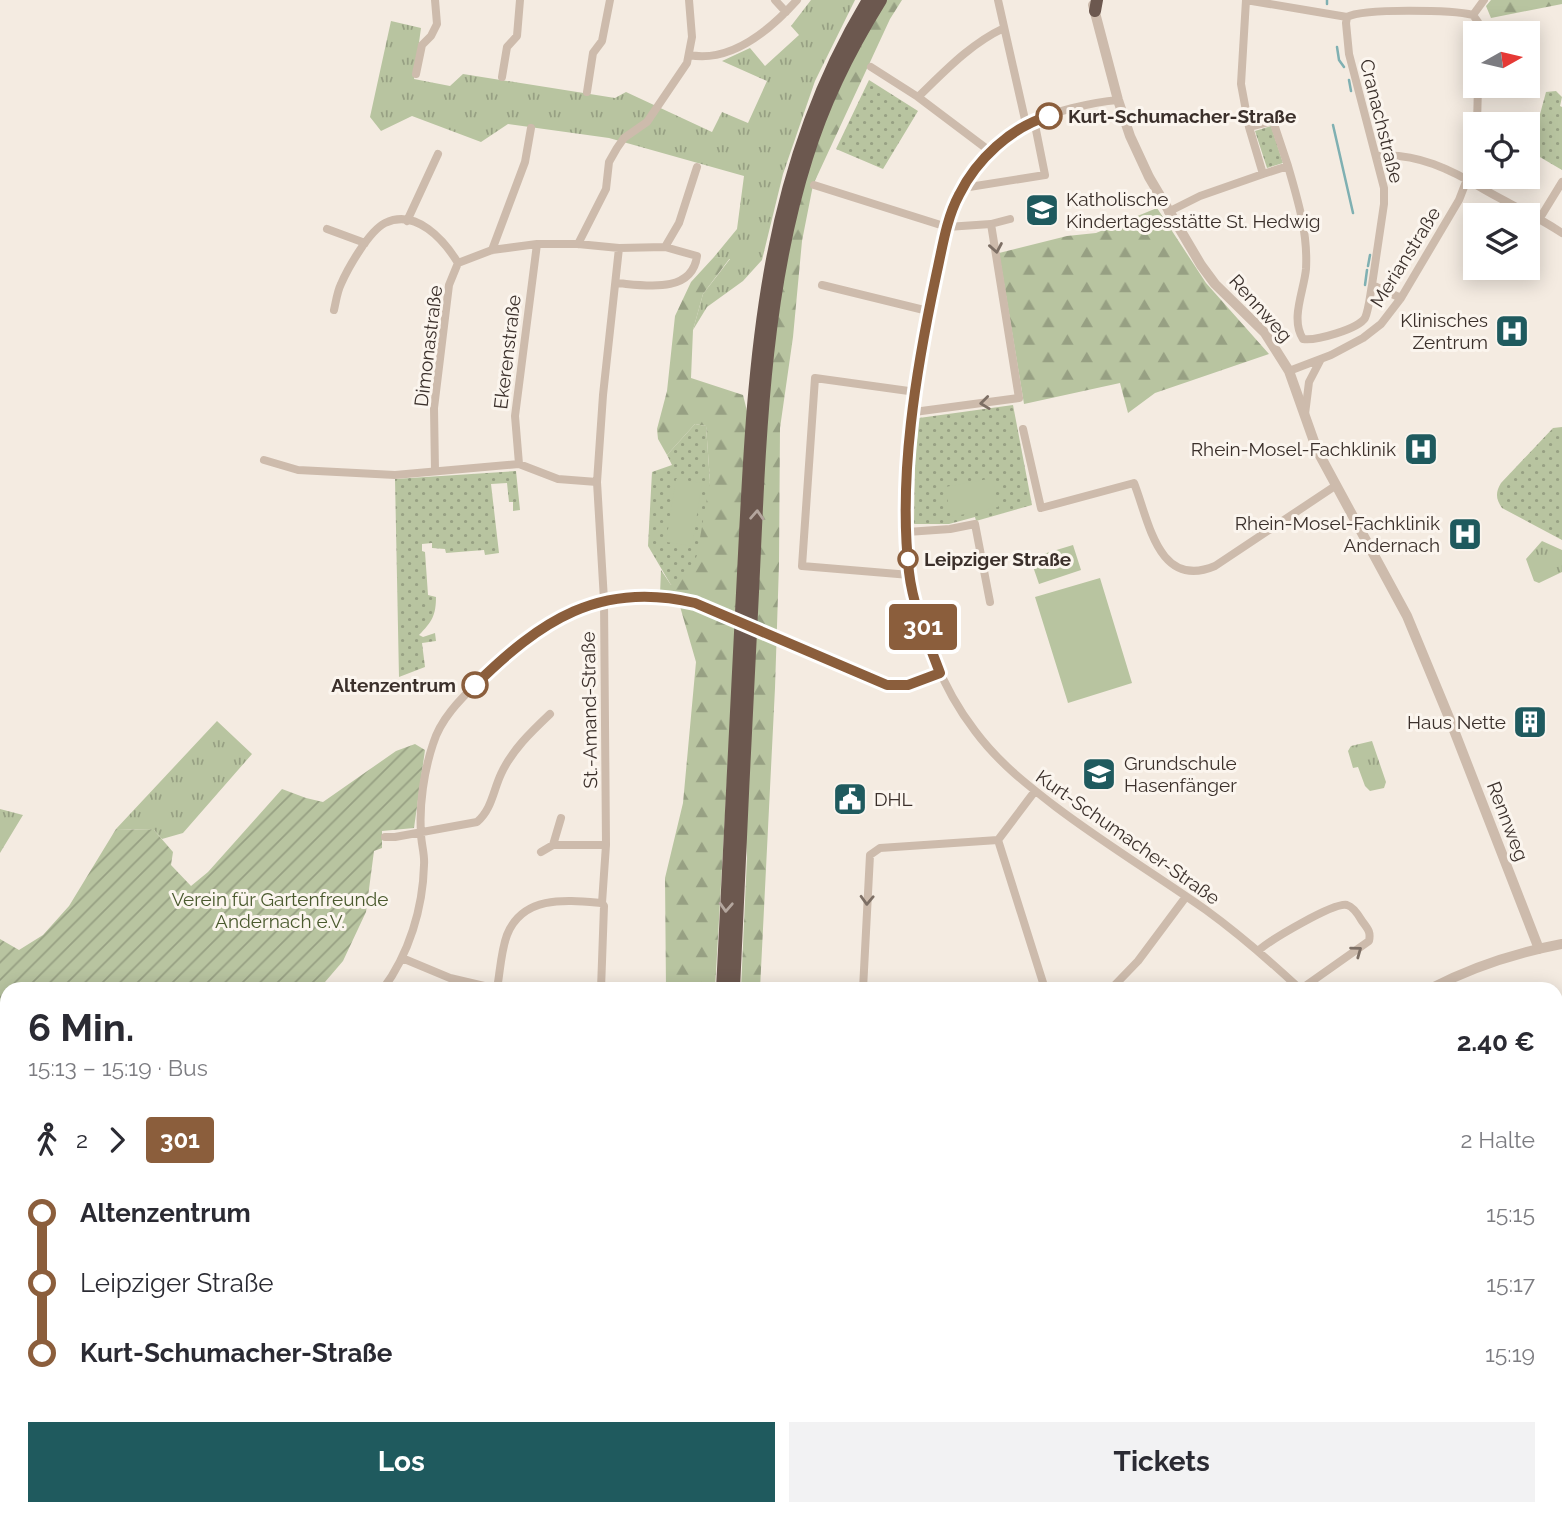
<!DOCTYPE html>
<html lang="de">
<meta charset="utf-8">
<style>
:root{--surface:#fff;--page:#f2f2f3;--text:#2b2b33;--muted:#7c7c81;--accent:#1f5a5e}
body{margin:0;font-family:Raleway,sans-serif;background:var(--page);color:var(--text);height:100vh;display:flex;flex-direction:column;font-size:26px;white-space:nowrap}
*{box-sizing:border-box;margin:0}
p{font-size:23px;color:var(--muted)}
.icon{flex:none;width:38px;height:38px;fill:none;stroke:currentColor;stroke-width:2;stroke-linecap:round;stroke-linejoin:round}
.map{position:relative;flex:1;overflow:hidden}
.side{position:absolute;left:0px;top:982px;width:1563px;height:534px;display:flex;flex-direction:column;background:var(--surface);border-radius:21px 21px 0 0;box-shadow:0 4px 18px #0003}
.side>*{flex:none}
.badge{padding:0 14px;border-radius:5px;font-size:24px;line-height:46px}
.needle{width:46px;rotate:82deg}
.fabs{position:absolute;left:1463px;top:21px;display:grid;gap:14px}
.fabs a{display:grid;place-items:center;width:77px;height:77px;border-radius:0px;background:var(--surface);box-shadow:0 4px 18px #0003;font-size:35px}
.map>.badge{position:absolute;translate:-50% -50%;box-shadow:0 0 0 4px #fff}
.legs{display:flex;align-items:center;gap:10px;height:77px;padding:0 28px;font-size:23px}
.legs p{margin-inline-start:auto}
.summary{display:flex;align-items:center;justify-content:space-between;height:119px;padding:0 28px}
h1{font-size:38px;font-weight:700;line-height:52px}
.cta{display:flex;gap:14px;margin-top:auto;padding:14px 28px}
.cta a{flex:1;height:80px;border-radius:0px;background:var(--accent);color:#fff;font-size:28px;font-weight:700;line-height:80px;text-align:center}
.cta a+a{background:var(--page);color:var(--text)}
ul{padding:0 28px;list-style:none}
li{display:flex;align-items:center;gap:24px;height:70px;font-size:26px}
li i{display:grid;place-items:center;width:10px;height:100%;margin:0 9px;background:currentColor}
li i::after{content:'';width:18px;height:18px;margin:-9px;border:5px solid;border-radius:50%;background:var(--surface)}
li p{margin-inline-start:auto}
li:first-child i{background:linear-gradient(#0000 50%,currentColor 0)}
li:last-child i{background:linear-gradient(currentColor 50%,#0000 0)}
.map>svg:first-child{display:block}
.grass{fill:url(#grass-tufts)}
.forest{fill:url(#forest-firs)}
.park{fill:url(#park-dots)}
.garden{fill:url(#garden-furrows)}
.pitch{fill:#b8c4a0}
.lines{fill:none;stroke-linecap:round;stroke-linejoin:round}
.stream{stroke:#7fb0b2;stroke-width:2.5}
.minor{stroke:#cdbbac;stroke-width:8}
.tertiary{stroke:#cdbbac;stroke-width:10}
.secondary{stroke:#a18a7d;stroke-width:10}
.trunk{stroke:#6c584f;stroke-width:12}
.minor-bridge{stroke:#cdbbac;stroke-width:8}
.oneway{stroke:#7d6f65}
.oneway2{stroke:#b4a69e}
.line-1-casing{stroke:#fff;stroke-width:16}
.line-1{stroke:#8b5e3c;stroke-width:10}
.stop-1-dot{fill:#fff;stroke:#8b5e3c;stroke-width:3.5}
.labels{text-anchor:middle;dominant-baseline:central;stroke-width:6;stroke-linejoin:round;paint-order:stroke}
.stop-label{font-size:19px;font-weight:bold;fill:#3b302b;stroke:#fbf5ee;text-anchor:start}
.street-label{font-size:19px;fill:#3b302b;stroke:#fbf5ee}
.poi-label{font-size:19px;fill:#3b302b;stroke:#fbf5ee;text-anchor:end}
.park-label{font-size:19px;fill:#4a5a2e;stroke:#fbf5ee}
</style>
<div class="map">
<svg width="1562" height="1515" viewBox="0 0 1562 1515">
<defs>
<pattern id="grass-tufts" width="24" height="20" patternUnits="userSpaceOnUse" patternTransform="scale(1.75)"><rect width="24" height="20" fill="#b8c4a0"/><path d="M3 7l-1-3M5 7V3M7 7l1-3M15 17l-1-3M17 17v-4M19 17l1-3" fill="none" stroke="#97a083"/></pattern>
<pattern id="forest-firs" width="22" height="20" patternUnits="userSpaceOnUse" patternTransform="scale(1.75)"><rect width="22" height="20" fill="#b8c4a0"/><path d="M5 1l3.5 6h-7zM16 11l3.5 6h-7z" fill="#97a083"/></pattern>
<pattern id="park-dots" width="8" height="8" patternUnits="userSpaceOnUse" patternTransform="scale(1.75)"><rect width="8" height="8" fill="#b8c4a0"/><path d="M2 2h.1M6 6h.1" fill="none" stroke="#97a083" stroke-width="1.8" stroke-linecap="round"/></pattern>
<pattern id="garden-furrows" width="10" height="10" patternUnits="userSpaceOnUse" patternTransform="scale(1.75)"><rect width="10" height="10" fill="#b8c4a0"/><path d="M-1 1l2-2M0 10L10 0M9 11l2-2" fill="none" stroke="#97a083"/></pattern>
</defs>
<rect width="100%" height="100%" fill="#f4ebe1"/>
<path class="grass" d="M811 0H855L815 81 783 174 762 260 743 281 707 307 693 330 703 294 730 259 714 257 737 229 744 176 609 138 508 124 481 142 412 116 381 131 370 117 391 21 421 28 414 79 450 86 463 74 615 98 626 92 712 132 722 112 748 123 767 81 722 61 750 48 765 66 799 35 791 26Z
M1542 541 1562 550V572L1539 583 1534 581 1526 559Z
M217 721 252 754 183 833 162 839 154 830 116 829Z
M1372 741 1386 782 1384 788 1370 791 1365 786 1358 767 1353 768 1348 751 1351 746Z
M0 809 23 815 0 853Z
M638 1509H686V1515H640Z"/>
<path class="forest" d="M885 0H902L890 19 813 185 802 241 793 337 780 428 779 564 775 688 760 989H741L747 857 745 825C751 723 756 620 761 518 768 398 773 273 812 158 830 102 857 51 885 0Z
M1491 0H1562V4L1491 18 1486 6Z
M1157 208 1206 283 1269 354 1155 393 1128 413 1120 383 1024 404 999 253 1067 236 1096 233Z
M714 257 730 258 703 294 693 330 691 378 743 395 748 415 715 989H666L665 878 683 803 696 662 677 596 660 594 661 570 671 585 710 481 706 426 695 424 667 455 658 439 657 429 667 391 675 316 691 282Z"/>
<path class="park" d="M869 80 918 111 883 169 836 149Z
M1556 91 1562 97 1560 106 1562 107V170L1533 153 1536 129 1546 92Z
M1271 126 1283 163 1267 168 1255 131Z
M1013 405 1032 505 976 521 975 517 949 524H914L915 461 919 418Z
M695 424 706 426 710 481 697 555 691 571 671 585 648 546 652 472 672 465 667 455Z
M1562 427V540L1502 508C1496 499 1495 493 1501 483L1553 428Z
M516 471 520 510 513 511V502H509L507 483 491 484 499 553 485 555 484 550 446 553 445 549 432 548V543L422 544V551L425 552 428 595 436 597C436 615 432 622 419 635L423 637 435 633 436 641 422 643 425 667 399 677 395 479Z"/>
<path class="garden" d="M415 744 425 750 414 828 382 831V848L374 851 366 912 343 961 319 989H7V1080L0 1078V939L19 950 43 935 69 906 116 829 154 830 173 852 171 865 191 886 208 872 282 789 306 798 323 802 396 751Z"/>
<path class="pitch" d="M993 478 998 507 951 517 945 487Z
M676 479 702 483 692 546 666 542Z
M1073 545 1081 570 1039 584 1030 558Z
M1100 578 1132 683 1068 703 1035 597Z"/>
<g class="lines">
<path class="stream" d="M1327 4V0
M1337 47 1339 60 1344 67
M1349 80 1351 91
M1333 125 1353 213
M1368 266 1370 255
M1365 285 1367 270"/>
<path class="minor" d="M775 0 786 12
M998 0 1026 124
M1246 0 1241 84 1249 127 1263 174 1288 166C1298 201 1308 232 1306 269 1304 291 1290 319 1303 339 1316 341 1358 329 1365 318 1369 309 1370 295 1372 285
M1246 0 1347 17C1363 8 1454 10 1473 15
M1473 15 1478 22V33
M1473 15 1484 0
M1347 17 1346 23 1349 54 1384 188V204L1372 285 1401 298
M689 55C731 63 771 29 797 0
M871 67 918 97
M416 74 422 45 431 36 437 24 435 0
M502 77 507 47 517 36 520 0
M587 92 593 53 602 41 610 0
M1118 100C1094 102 1049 112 1028 124 1005 136 982 158 968 179 949 207 944 241 937 273 920 347 908 424 907 500 906 525 905 551 910 576 920 630 941 687 975 731 998 762 1026 784 1056 807 1105 844 1156 875 1206 910 1239 934 1270 961 1300 989
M1477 124 1478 86
M1249 127 1273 121 1288 166
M991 152 918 97C945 71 970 44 1004 28
M1377 156C1416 152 1452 170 1485 190 1511 205 1537 216 1562 233
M814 185 947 227 991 224 1019 398 914 412
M963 188 1045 175 1034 120
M1168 212 1200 196 1263 174
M1540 218 1562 182
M407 221 438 154
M991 224 1010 219
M327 229 365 243
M578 244 606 189 609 162 617 148 624 138 647 122 687 63 692 37 689 0
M665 247 679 223 697 167
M492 250 525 162 531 128
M822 285 928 311
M334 310C336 302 337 292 341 284 348 268 369 231 385 223 416 208 444 240 458 263
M1289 371 1331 355 1363 338 1381 324 1401 298 1459 200 1471 169 1475 139
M1305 414 1309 382 1321 359
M1023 429 1041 508 1134 483C1149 521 1158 590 1215 566L1335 486
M264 460 298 470 395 475 519 464 558 479 597 482
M519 464 515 416 537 244
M435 471 434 408 449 285 458 263 492 250 537 244H578L619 248 665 247 697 256C692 295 643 285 616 283
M907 532 950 529 975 524 990 602
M910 575 802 566 815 378 916 392
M775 637 887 685H908L940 673
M385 837H395L477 822C492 809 493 791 501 774 512 750 531 732 550 714
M998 840 1045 989
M998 840 1035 791
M553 845 561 818
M541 852 553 845H606
M1258 951C1270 940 1334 902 1347 905 1354 907 1359 916 1362 921 1368 929 1371 932 1369 941L1301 989
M402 958 450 978 497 989
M383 989C409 954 423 908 424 865 425 854 421 844 421 833 419 805 424 771 433 744 441 717 463 697 483 677 550 611 628 572 720 615
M497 989C500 972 501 951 507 935 523 895 566 900 602 903
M601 989 604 906 602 903 606 845 604 600 597 482 603 395 619 248
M863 989 870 855 880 848 998 840
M1111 989 1138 961 1185 898
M1556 1060H1562
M0 1149 7 1151
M1556 1153 1562 1156
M7 1265 4 1294 7 1331
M0 1343 7 1342
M1556 1382 1562 1383
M0 1460 7 1458
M1556 1479 1562 1480
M1328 1508 1334 1510
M97 1515 98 1508
M1230 1515 1231 1508
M1294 1515 1295 1508
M1388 1515 1390 1508"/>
<path class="tertiary" d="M1093 5 1118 100 1130 136 1149 177 1201 265 1215 284 1265 333 1289 371 1317 450 1407 616 1450 720 1539 949
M1430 989C1472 967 1515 953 1562 944
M1556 1268H1562"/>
<path class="secondary" d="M321 1515 330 1508"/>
<path class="trunk" d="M1095 11 1097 0
M722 989C729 857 735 725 742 593 753 384 756 184 868 0
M734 989C740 857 746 724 753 592 760 447 763 297 807 158 824 102 850 50 881 0
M439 1508 452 1515
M692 1508 693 1515
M496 1515 509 1508
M705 1515V1508"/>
<path class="minor-bridge" d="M720 615 775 637"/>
</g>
<defs><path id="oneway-chevron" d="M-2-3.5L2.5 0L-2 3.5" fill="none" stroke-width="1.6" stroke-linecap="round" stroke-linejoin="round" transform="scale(1.75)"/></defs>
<g class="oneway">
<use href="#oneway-chevron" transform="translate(996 248) rotate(80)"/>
<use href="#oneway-chevron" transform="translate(985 403) rotate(173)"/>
<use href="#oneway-chevron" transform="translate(867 900) rotate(92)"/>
<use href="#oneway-chevron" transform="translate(1357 951) rotate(-36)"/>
</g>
<g class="oneway2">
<use href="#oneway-chevron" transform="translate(757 515) rotate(-87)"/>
<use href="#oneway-chevron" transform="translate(726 907) rotate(93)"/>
</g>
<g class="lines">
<g class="line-1-casing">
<path id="line-1" d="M475 685C540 621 600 580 695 603L887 685H908L940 673C928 641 913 607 909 572 898 477 916 370 936 276 942 250 946 219 959 195 976 160 1011 127 1049 116"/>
</g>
<use href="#line-1" class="line-1"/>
</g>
<defs>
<g id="school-square" transform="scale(1.75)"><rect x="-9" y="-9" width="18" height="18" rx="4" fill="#1f5a5e" stroke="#fbf5ee"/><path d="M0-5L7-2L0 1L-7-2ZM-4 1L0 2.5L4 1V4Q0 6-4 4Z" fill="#fff"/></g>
<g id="hospital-square" transform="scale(1.75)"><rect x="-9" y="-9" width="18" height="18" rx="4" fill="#1f5a5e" stroke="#fbf5ee"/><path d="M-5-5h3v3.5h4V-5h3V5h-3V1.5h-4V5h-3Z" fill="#fff"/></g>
<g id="building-square" transform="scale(1.75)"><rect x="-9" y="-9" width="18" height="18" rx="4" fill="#1f5a5e" stroke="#fbf5ee"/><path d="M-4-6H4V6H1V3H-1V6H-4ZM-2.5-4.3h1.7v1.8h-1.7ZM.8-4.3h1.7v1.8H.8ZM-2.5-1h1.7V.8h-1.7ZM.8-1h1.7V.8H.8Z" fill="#fff"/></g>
<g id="civic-square" transform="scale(1.75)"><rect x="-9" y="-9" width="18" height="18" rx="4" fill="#1f5a5e" stroke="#fbf5ee"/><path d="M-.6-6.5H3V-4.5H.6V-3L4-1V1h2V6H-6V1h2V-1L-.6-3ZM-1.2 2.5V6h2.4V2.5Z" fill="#fff"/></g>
</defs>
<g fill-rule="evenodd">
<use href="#school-square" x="1042" y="210"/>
<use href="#hospital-square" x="1512" y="331"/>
<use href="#hospital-square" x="1421" y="449"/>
<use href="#hospital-square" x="1465" y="534"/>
<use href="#building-square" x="1530" y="722"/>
<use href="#school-square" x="1099" y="774"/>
<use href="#civic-square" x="850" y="799"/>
</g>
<g class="stop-1-dot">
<circle cx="1049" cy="116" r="12"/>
<circle cx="908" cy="559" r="9"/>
<circle cx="475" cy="685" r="12"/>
</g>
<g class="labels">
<g class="stop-label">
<text x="1068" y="116">Kurt-Schumacher-Straße</text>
<text x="924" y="559">Leipziger Straße</text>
<text x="456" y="685" text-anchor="end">Altenzentrum</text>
</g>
<g class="street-label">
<text transform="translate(1382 121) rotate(76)">Cranachstraße</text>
<text transform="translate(1405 257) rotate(-58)">Merianstraße</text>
<text transform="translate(1261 308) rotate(48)">Rennweg</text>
<text transform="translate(428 346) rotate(-83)">Dimonastraße</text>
<text transform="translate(507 352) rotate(-83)">Ekerenstraße</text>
<text transform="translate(589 710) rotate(-91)">St.-Amand-Straße</text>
<text transform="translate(1508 821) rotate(69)">Rennweg</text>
<text transform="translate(1128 837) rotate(35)">Kurt-Schumacher-Straße</text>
</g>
<g class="poi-label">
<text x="1066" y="199" text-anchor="start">Katholische<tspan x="1066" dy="22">Kindertagesstätte St. Hedwig</tspan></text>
<text x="1488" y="320">Klinisches<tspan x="1488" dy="22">Zentrum</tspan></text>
<text x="1396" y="449">Rhein-Mosel-Fachklinik</text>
<text x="1440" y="523">Rhein-Mosel-Fachklinik<tspan x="1440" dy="22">Andernach</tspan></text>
<text x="1506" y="722">Haus Nette</text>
<text x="1124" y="763" text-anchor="start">Grundschule<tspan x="1124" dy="22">Hasenfänger</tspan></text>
<text x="874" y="799" text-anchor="start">DHL</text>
</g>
<g class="park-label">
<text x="280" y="899">Verein für Gartenfreunde<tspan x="280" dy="22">Andernach e.V.</tspan></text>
</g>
</g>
</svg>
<div class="fabs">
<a><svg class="needle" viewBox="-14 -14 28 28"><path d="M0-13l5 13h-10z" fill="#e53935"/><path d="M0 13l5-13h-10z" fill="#7c7c81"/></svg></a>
<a><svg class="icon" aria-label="locate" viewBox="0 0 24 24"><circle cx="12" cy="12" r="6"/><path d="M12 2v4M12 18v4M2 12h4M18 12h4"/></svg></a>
<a><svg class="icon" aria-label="layers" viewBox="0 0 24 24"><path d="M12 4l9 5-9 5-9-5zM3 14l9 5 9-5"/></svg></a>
</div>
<b class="badge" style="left:923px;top:627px;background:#8b5e3c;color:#fff">301</b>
<section class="side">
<div class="summary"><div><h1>6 Min.</h1><p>15:13 – 15:19 · Bus</p></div><b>2.40 €</b></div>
<div class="legs"><svg class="icon" aria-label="walk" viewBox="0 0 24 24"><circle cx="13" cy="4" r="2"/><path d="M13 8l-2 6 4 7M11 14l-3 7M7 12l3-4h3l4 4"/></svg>2<svg class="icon" aria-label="forward" viewBox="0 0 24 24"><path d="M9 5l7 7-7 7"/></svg><b class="badge" style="background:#8b5e3c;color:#fff">301</b><p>2 Halte</p></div>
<ul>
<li><i style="color:#8b5e3c"></i><b>Altenzentrum</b><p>15:15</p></li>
<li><i style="color:#8b5e3c"></i><span>Leipziger Straße</span><p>15:17</p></li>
<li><i style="color:#8b5e3c"></i><b>Kurt-Schumacher-Straße</b><p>15:19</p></li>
</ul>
<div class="cta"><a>Los</a><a>Tickets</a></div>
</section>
</div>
